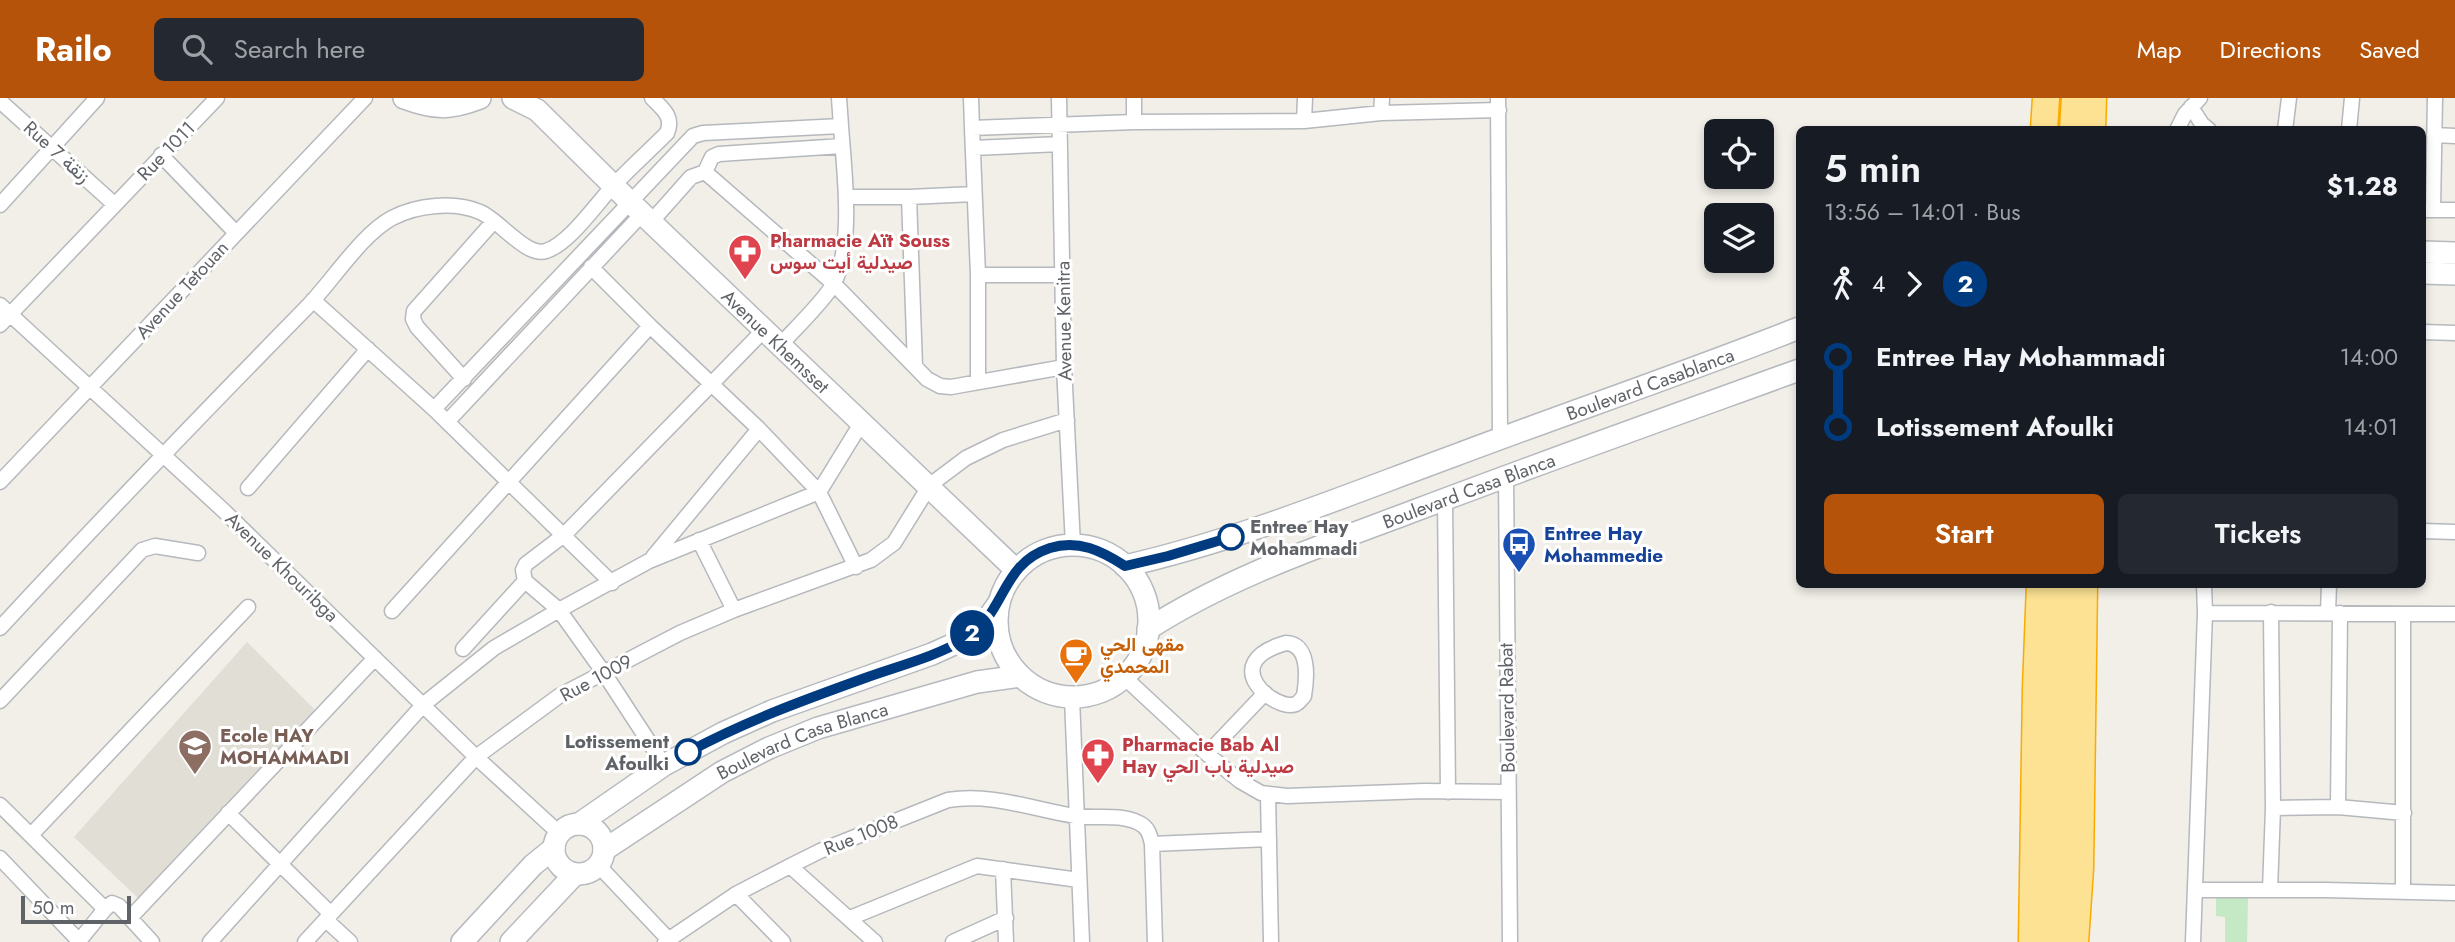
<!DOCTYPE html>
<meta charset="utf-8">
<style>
:root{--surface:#171b24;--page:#242831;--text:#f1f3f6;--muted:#9ea1a6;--accent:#b45309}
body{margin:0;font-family:Jost,Vazirmatn,sans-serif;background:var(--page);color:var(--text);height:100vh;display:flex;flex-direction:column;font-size:26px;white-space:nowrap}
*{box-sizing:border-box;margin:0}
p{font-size:23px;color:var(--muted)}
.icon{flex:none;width:38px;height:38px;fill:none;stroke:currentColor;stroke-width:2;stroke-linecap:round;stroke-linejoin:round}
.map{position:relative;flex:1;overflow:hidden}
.side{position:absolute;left:1796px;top:28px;width:630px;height:462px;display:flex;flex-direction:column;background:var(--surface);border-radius:10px;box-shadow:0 4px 10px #0003}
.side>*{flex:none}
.badge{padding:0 14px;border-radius:23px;font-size:24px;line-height:46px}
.controls{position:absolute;left:1704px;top:21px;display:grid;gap:14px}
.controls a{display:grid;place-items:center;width:70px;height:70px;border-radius:10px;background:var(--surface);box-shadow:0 4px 10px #0003;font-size:35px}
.scale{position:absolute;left:21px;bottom:18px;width:110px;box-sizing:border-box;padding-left:7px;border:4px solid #5f6368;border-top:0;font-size:19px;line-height:24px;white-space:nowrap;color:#5f6368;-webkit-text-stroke:5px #fff;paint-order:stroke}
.map>.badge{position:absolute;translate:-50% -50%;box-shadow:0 0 0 4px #fff}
.legs{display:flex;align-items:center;gap:10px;height:77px;padding:0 28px;font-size:23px}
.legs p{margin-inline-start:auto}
.summary{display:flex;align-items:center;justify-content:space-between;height:119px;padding:0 28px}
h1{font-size:38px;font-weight:600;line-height:52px}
.button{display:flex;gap:14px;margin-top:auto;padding:14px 28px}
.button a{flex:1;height:80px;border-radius:10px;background:var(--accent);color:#fff;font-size:28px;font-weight:600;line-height:80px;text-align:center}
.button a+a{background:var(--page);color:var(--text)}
ul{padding:0 28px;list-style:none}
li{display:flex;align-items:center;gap:24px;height:70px;font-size:26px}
li i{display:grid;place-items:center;width:10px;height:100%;margin:0 9px;background:currentColor}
li i::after{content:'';width:18px;height:18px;margin:-9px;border:5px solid;border-radius:50%;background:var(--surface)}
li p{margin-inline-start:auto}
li:first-child i{background:linear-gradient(#0000 50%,currentColor 0)}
li:last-child i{background:linear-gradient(currentColor 50%,#0000 0)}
header{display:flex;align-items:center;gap:42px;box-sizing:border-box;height:98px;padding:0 35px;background:var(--accent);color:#fff}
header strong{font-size:33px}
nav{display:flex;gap:38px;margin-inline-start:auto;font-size:24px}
.search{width:490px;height:63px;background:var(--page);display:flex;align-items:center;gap:18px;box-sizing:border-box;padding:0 24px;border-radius:10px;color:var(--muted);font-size:26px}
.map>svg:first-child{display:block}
.education{fill:#e1ded6}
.green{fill:#c5e8c5}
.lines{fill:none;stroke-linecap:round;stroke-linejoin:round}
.street-casing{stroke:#b5b8bc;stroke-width:17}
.secondary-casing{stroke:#b6babf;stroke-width:24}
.highway-casing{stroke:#f9ab00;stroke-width:29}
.street{stroke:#fff;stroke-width:14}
.secondary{stroke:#fff;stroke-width:21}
.highway{stroke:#fde293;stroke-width:26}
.line-1-casing{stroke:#fff;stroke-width:16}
.line-1{stroke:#003b80;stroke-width:10}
.stop-1-dot{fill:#fff;stroke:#003b80;stroke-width:3.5}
.labels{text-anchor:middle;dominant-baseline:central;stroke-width:6;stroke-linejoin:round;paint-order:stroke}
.street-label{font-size:19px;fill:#5f6368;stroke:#fff}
.health-label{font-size:19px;font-weight:bold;fill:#be3a42;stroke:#fff;text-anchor:start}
.stop-label{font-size:19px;font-weight:bold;fill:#5f6368;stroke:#fff;text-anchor:start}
.transit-label{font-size:19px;font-weight:bold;fill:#164399;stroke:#fff;text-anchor:start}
.food-label{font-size:19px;font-weight:bold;fill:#c56008;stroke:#fff;text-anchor:start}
.education-label{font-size:19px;font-weight:bold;fill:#785e54;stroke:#fff;text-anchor:start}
</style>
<header>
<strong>Railo</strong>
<div class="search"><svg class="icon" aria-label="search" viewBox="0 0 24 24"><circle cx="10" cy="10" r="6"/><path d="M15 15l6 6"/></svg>Search here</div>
<nav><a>Map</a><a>Directions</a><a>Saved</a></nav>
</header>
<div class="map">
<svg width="2455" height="844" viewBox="0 0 2455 844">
<rect width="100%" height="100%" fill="#f1efe8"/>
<path class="education" d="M247 544 319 616 141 803 74 739Z"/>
<path class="green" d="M2216 800H2248L2247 844H2225V819L2216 818Z"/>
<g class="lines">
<g class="street-casing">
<path id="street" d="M971 0 972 30 1134 24 1304 23 1381 15 1499 12
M1059 0 1064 269 1073 447
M1498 0 1500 340
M0 3 114 106
M2191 9 2202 26 2209 32
M1381 15 1382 0
M1304 23 1305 0
M1134 24V0
M972 30 978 177V284
M2177 32 2185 16 2200 0
M2285 32 2289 0
M2349 32 2352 0
M2434 37 2455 38
M973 50 1060 46
M161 57 236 135
M705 74 712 59 719 56 842 48
M846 99H909L915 268
M909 99 974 96
M0 107 97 0
M2422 112H2455
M2433 112 2435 0
M651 124 691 79 705 74 834 186 927 281 940 288 951 289 1064 269
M591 169 650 228 759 331 819 394 856 469
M978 177H1063
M313 202 434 311 612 485
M0 207 224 413 476 659 559 735
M0 227 217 0
M2422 234 2455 235
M780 247C794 232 826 201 834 185 854 146 844 72 841 28
M464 281 417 229 413 221 414 213 494 123
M434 311 693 38 703 35 841 28 839 0
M447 324 642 116
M1506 377 1510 844
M0 384 365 0
M248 390 368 251
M1445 401 1448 694
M2422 433 2455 434
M699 442 734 512
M653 459 759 331
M525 483 523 472 526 466 564 437 764 232
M392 513 650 228
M2205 515 2455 516
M2328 515 2329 486
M2403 516V794
M0 530C101 421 204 314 308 208 333 182 362 136 392 120 417 107 454 103 480 114 498 121 527 160 546 153 570 145 596 106 614 87 631 69 649 53 667 35 674 19 663 11 652 0
M1286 545C1310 546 1307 580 1304 598 1301 601 1300 604 1296 606 1275 614 1215 565 1286 545Z
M463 551 525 483 559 512 649 463 819 394 862 324
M1124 579 1207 656 1240 683 1261 695 1287 698 1424 693 1508 694
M1072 600 1082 844
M0 603 142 452 155 448 198 455
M1207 656 1265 595
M1268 697 1271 844
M0 707 105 811 79 843
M2338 709 2340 515
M2273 710 2338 709 2404 715
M228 715 331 816
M31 737 248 509
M1152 746 1269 741
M0 760 80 844
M598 767 671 844
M790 768 875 844
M1003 771 1006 844
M2196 792H2325L2455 795
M2270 792 2273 710 2271 514
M736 796 783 844
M105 811 112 805 119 808 130 820 375 560
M130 820 152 844
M850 820 977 768 1079 782
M326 822 350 844
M210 844 424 606 494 550 559 512 604 575 664 667
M305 844 476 659 559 598 680 535 734 512 871 462 894 445 930 387 966 360 1003 342 1067 322
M665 844 736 796 790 768 820 753 948 702C992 695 1032 711 1075 718 1096 721 1119 715 1139 725 1148 729 1150 737 1152 746L1155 844
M953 844 1006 820
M2193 844 2205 515 2204 486"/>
</g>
<g class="secondary-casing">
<g id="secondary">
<path d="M404 0C434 11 449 12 480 0"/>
<path id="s1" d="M513 0 537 12 631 105 1016 472"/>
<path d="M2422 154 2455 155"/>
<path d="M2422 175 2455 176"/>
<circle cx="1073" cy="523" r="76"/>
<path id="s2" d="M1125 468C1239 442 1347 397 1456 357 1570 314 1685 275 1799 230"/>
<path id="s3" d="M1148 531C1232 477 1327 446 1419 411 1546 363 1672 318 1799 272"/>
<path d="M579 726 664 667 723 635 772 613 932 556 965 541 983 527 998 506"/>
<circle cx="579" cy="751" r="25"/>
<path id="s4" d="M604 752 722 674 769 650 818 630 977 584 1020 578"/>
<path d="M462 844 533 767 554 750"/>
<path d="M511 844 575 776"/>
</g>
</g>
<g class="highway-casing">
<path id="highway" d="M2044 32 2046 0
M2073 32 2075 0
M2092 32 2093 0
M2032 844 2036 590 2040 486
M2058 844 2062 486
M2075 844 2080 770 2084 486"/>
</g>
<use href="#street" class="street"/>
<use href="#secondary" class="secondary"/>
<use href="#highway" class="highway"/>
</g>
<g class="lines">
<g class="line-1-casing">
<path id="line-1" d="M688 654C746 623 804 602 865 580 898 568 935 559 965 541 1006 516 1000 466 1050 450 1078 441 1102 453 1125 468L1168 458 1231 439"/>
</g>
<use href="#line-1" class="line-1"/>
</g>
<defs>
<g id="pharmacy-pin" transform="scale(1.75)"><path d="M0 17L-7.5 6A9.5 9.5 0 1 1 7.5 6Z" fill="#e0444e" stroke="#fff"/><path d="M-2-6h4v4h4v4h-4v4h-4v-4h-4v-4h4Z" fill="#fff"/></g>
<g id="bus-pin" transform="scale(1.75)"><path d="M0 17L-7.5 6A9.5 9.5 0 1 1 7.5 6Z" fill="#1a4fb4" stroke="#fff"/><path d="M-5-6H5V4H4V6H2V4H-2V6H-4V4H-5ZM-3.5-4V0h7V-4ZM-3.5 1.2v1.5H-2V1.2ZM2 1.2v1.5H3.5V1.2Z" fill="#fff"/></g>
<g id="cafe-pin" transform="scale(1.75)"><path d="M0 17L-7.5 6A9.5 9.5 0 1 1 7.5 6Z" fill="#e8710a" stroke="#fff"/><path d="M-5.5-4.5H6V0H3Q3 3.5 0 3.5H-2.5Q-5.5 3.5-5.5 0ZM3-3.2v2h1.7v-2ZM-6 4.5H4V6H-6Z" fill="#fff"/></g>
<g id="school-pin" transform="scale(1.75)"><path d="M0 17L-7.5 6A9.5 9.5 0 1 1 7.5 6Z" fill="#8d6e63" stroke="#fff"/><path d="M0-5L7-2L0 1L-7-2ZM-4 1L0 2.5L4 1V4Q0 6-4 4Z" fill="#fff"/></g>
</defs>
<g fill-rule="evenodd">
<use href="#pharmacy-pin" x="745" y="153"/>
<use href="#bus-pin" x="1519" y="446"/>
<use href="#cafe-pin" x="1076" y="557"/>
<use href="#school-pin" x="195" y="648"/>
<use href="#pharmacy-pin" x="1098" y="657"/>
</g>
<g class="stop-1-dot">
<circle cx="1231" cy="439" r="12"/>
<circle cx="688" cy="654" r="12"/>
</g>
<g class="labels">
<g class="street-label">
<text transform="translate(166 53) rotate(-46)">Rue 1011</text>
<text transform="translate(57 54) rotate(42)">Rue 7 زنقة</text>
<text transform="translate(182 192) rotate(-47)">Avenue Tetouan</text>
<text transform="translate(1064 223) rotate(-91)">Avenue Kenitra</text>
<text stroke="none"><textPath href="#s1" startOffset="359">Avenue Khemsset</textPath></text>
<text stroke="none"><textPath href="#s2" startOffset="556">Boulevard Casablanca</textPath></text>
<text stroke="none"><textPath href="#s3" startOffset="350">Boulevard Casa Blanca</textPath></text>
<text transform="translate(282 469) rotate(44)">Avenue Khouribga</text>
<text transform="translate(596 580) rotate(-28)">Rue 1009</text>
<text transform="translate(1507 610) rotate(-91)">Boulevard Rabat</text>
<text stroke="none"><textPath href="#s4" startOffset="228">Boulevard Casa Blanca</textPath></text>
<text transform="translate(861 737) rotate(-22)">Rue 1008</text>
</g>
<g class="health-label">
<text x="770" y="142">Pharmacie Aït Souss<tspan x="770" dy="22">صيدلية أيت سوس</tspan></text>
<text x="1122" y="646">Pharmacie Bab Al<tspan x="1122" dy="22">Hay صيدلية باب الحي</tspan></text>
</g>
<g class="stop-label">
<text x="1250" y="428">Entree Hay<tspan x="1250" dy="22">Mohammadi</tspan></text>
<text x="669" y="643" text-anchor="end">Lotissement<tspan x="669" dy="22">Afoulki</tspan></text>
</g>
<g class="transit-label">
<text x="1544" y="435">Entree Hay<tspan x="1544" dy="22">Mohammedie</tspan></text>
</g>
<g class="food-label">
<text x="1100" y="546">مقهى الحي<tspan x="1100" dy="22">المحمدي</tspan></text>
</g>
<g class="education-label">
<text x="220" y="637">Ecole HAY<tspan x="220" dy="22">MOHAMMADI</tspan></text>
</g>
</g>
</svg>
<div class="controls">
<a><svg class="icon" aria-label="locate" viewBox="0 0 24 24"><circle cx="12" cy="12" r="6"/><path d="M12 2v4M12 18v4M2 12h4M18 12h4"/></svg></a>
<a><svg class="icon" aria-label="layers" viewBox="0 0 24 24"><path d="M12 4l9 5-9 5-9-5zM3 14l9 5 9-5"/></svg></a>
</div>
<div class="scale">50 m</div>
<b class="badge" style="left:972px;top:535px;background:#003b80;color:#fff">2</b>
<section class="side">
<div class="summary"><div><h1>5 min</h1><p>13:56 – 14:01 · Bus</p></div><b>$1.28</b></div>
<div class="legs"><svg class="icon" aria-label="walk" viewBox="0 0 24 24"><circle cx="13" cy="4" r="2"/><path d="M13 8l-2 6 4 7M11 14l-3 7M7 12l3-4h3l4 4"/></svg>4<svg class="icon" aria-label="forward" viewBox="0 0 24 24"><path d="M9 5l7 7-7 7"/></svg><b class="badge" style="background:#003b80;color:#fff">2</b></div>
<ul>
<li><i style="color:#003b80"></i><b>Entree Hay Mohammadi</b><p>14:00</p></li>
<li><i style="color:#003b80"></i><b>Lotissement Afoulki</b><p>14:01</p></li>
</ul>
<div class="button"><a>Start</a><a>Tickets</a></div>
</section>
</div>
